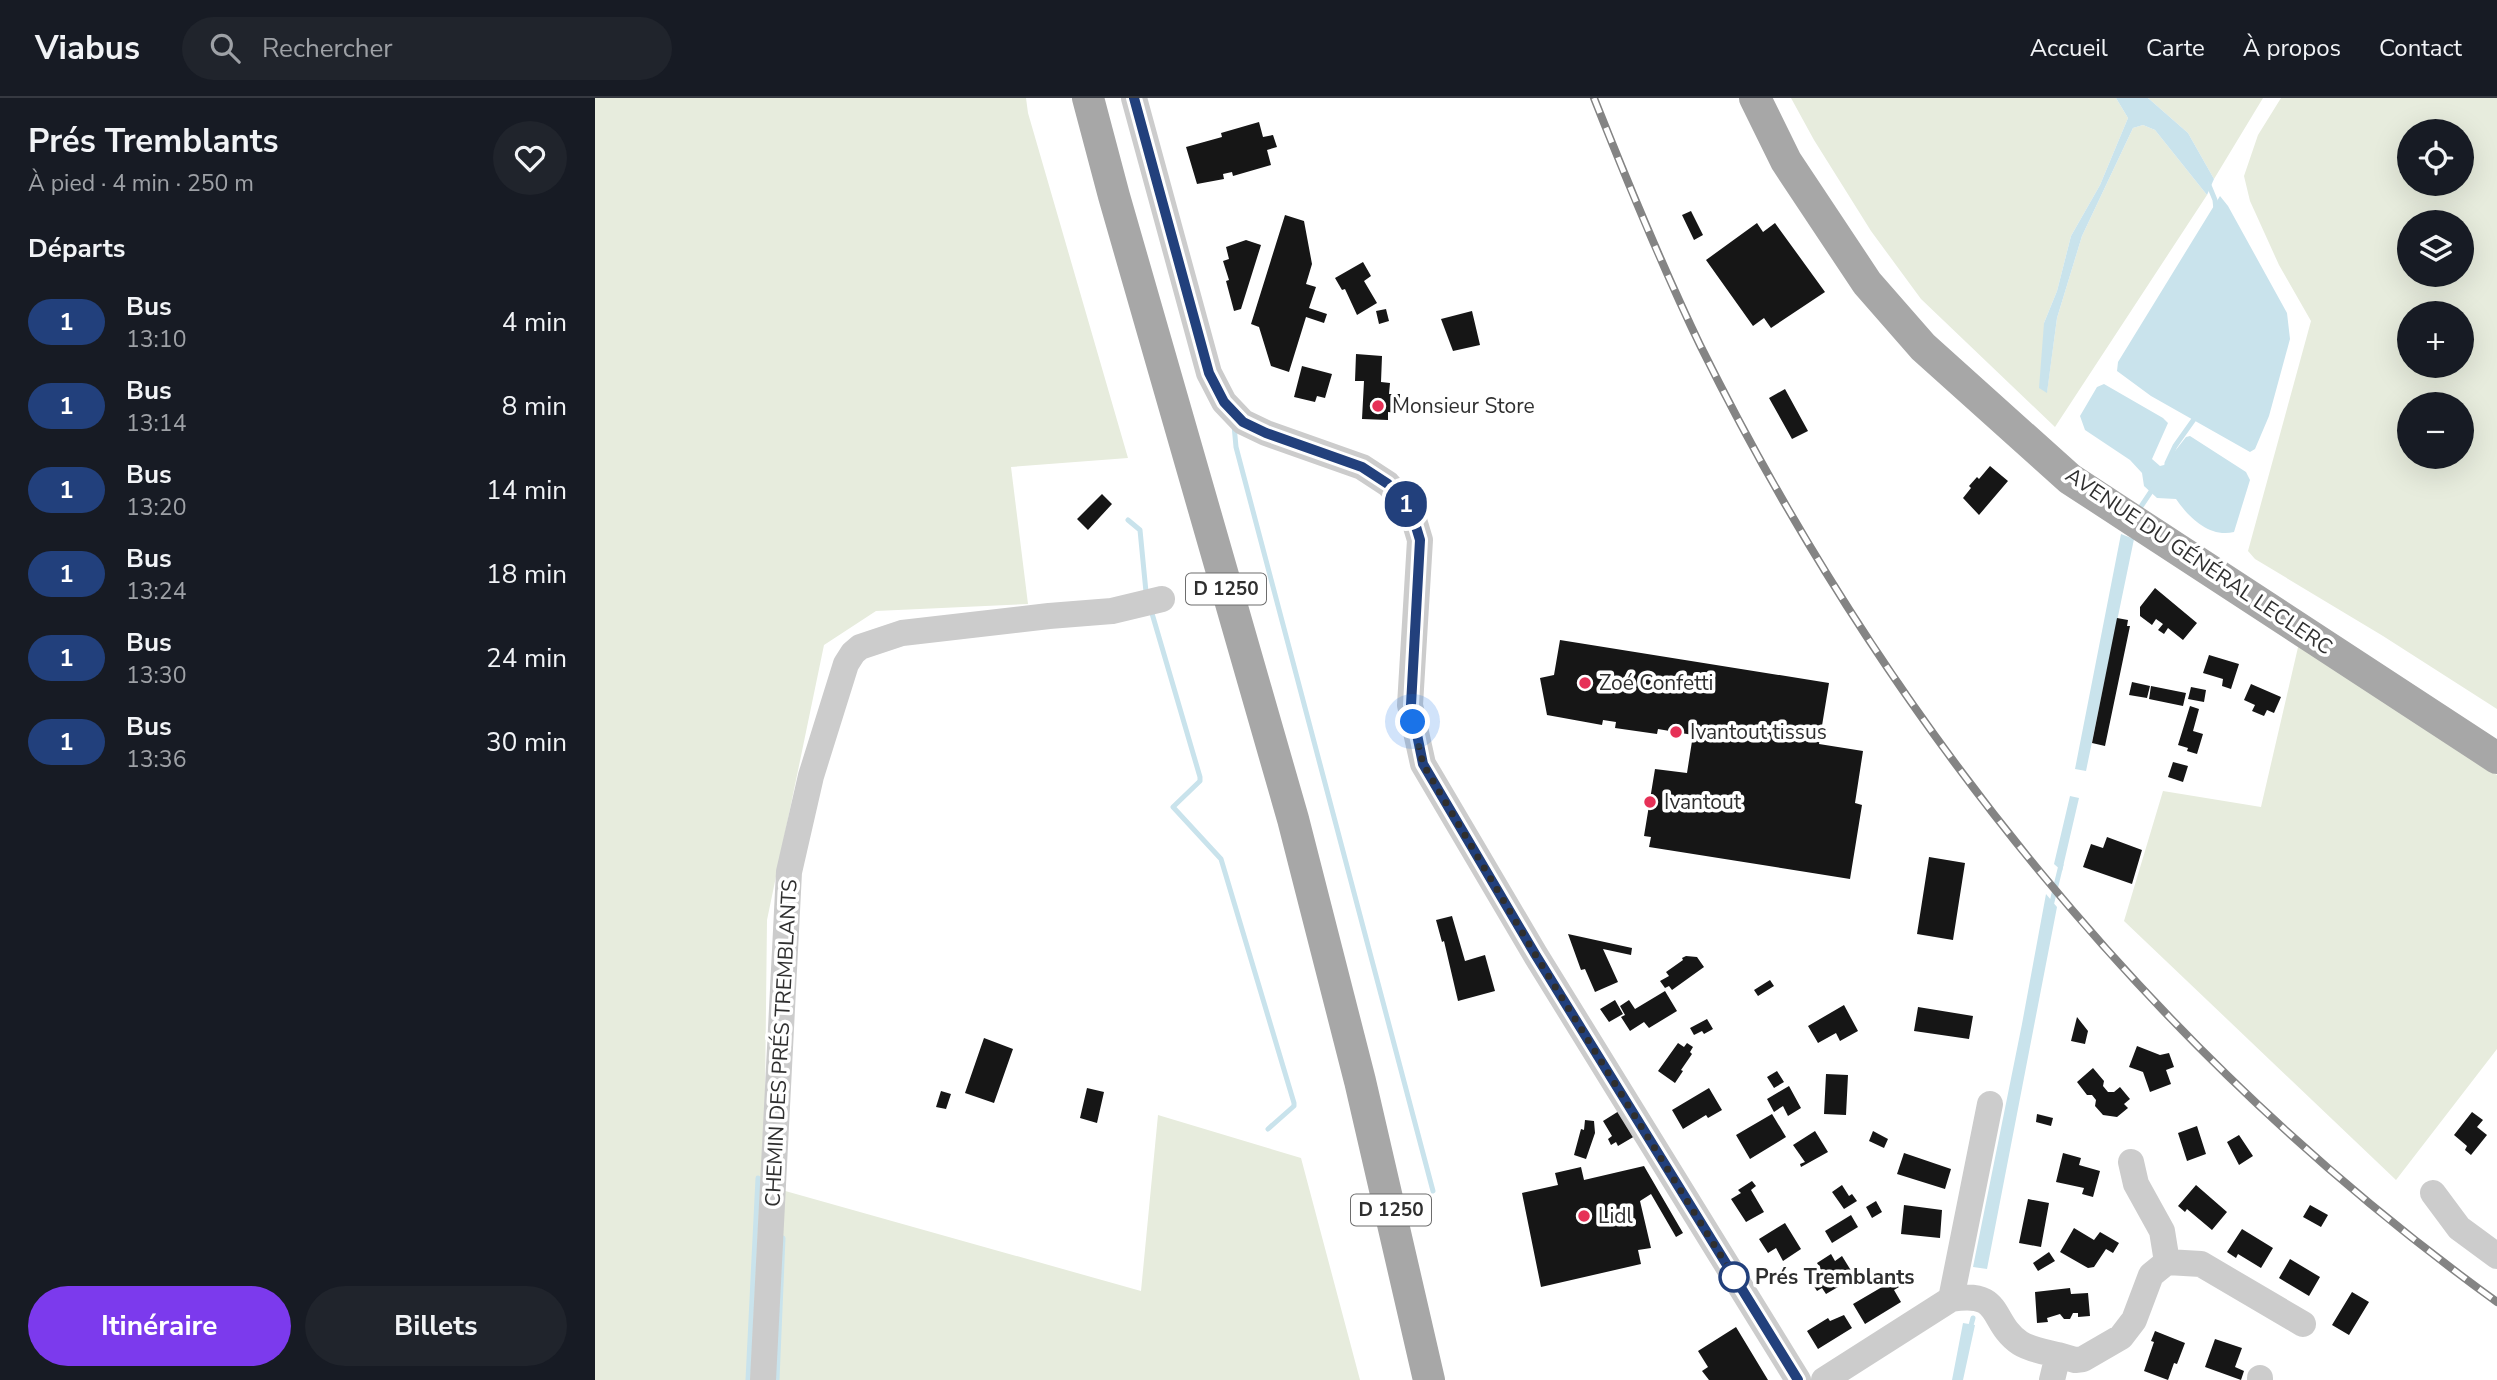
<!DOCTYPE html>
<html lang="fr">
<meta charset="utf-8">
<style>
:root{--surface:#171b24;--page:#20242c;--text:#f1f3f6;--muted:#9ea1a6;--line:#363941;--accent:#7c3aed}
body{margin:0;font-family:"Nunito Sans",sans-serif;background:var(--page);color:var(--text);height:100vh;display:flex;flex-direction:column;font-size:26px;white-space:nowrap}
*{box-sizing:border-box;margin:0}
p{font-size:23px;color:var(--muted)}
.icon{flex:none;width:38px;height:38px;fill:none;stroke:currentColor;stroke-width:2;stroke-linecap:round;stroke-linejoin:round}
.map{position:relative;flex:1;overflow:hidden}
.panel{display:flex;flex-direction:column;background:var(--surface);width:595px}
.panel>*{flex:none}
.badge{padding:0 14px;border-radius:23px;font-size:24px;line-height:46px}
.fabs{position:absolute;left:1802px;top:21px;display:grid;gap:14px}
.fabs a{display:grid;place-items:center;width:77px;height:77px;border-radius:50%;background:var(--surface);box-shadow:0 7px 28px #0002;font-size:35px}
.you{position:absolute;width:35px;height:35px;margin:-18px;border:5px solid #fff;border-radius:50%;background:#1a73e8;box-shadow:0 0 0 10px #1a73e833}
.map>.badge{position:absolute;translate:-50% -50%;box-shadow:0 0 0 4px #fff}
h2{padding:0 28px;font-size:26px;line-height:63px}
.round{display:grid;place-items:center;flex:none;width:74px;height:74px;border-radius:37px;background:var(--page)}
.head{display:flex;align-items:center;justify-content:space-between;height:119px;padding:0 28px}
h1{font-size:33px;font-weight:700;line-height:52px}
.button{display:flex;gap:14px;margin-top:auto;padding:14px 28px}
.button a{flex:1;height:80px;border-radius:42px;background:var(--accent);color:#fff;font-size:28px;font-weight:700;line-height:80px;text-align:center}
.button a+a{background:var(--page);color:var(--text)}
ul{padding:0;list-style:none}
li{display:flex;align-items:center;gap:21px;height:84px;padding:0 28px}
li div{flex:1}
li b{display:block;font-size:26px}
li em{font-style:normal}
li .badge{min-width:77px;font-weight:700;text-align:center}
header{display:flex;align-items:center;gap:42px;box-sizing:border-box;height:98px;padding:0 35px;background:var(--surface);border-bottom:2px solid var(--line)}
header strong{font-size:33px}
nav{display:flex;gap:38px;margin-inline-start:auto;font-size:24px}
.search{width:490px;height:63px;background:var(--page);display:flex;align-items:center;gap:18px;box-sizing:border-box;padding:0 24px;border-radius:38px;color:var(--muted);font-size:26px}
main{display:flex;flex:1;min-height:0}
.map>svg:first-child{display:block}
.green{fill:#e7ecdd;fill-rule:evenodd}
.water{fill:#c9e3ec}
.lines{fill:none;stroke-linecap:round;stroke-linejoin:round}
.stream{stroke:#c9e3ec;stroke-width:5}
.building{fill:#161616}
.minor{stroke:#ccc;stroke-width:26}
.major{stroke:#a7a7a7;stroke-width:32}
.rail-casing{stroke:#848484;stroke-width:8}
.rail{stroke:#fff;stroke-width:5;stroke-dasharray:16;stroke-linecap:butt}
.line-casing{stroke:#fff;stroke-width:16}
.line{stroke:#22407c;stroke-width:10}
.walk{stroke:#2f2f2f;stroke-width:7;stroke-dasharray:0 12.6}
.poi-dot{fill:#e63157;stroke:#fff;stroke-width:2.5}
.stop-dot{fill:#fff;stroke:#22407c;stroke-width:3.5}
.labels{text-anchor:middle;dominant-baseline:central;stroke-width:7;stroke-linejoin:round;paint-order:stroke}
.shield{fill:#fff;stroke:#6d6d6d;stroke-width:2}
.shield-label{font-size:19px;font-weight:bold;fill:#2f2f2f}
.poi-label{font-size:21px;fill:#2f2f2f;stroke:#fff;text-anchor:start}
.street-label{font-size:21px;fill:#2f2f2f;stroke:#fff}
.stop-label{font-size:21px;font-weight:bold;fill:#2f2f2f;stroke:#fff;text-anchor:start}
</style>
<header>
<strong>Viabus</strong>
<div class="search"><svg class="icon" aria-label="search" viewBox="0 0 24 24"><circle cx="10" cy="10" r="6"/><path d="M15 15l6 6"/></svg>Rechercher</div>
<nav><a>Accueil</a><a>Carte</a><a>À propos</a><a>Contact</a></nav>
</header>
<main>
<section class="panel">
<div class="head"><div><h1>Prés Tremblants</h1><p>À pied · 4 min · 250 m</p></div><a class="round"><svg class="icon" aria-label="heart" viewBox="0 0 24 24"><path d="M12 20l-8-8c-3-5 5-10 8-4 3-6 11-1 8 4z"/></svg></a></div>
<h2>Départs</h2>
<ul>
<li><span class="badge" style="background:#22407c;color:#fff">1</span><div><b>Bus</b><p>13:10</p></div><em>4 min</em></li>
<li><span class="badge" style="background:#22407c;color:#fff">1</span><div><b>Bus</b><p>13:14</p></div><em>8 min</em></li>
<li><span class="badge" style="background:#22407c;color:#fff">1</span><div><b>Bus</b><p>13:20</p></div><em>14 min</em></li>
<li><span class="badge" style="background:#22407c;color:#fff">1</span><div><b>Bus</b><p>13:24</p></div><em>18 min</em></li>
<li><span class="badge" style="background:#22407c;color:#fff">1</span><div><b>Bus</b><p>13:30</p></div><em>24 min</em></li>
<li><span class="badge" style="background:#22407c;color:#fff">1</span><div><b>Bus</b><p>13:36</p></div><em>30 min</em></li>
</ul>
<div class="button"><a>Itinéraire</a><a>Billets</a></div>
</section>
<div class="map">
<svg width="1902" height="1282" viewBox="0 0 1902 1282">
<rect width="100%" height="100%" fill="#fff"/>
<path class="green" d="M0 0H431L433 15 533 360 416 369 433 506 281 513 229 547 172 822 169 1087 546 1193 563 1017 706 1060 765 1282H0Z
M1196 0H1521L1533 20 1505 87 1476 138 1462 193 1449 225 1452 294 1462 220 1487 138 1538 30 1548 27 1560 32 1612 97 1460 329 1326 201 1276 133 1219 42Z
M1553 0H1668L1619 81 1593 35Z
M1686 0H1902V611L1788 538 1660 461 1653 453 1716 223 1684 167 1655 103 1649 78 1663 37ZM1815 33H1867V86H1815ZM1815 124H1867V177H1815ZM1867 215V268H1815V215ZM1867 306V359H1815V306Z
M1704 545 1902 677V951L1801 1082 1529 823 1568 693 1666 709Z"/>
<path class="water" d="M1521 0H1553L1593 35 1619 81 1612 97 1560 32 1548 27 1538 30 1487 138 1462 220 1452 295 1444 290 1449 225 1462 193 1476 138 1505 87 1533 20Z
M1625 98 1633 108 1692 215 1695 241 1674 318 1660 351 1655 354 1556 298 1522 273 1523 264Z
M1509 286 1568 320 1573 325 1557 361 1565 368 1569 367 1591 339 1595 338 1651 374 1655 382 1639 434C1615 440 1594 420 1581 401L1562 400 1549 388 1547 375 1535 362 1490 332 1485 318 1502 289Z
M1526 436 1539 441 1491 673 1480 671Z
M1475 698 1484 700 1467 773 1459 766Z
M1451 796 1462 809 1392 1171 1378 1169 1427 926Z
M1368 1225 1380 1227 1368 1282H1357Z"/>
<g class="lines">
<path class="stream" d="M1613 85 1620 102 1621 112
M639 327 641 349 838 1093
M1572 365 1580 348 1602 317
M1543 413 1559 389
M533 422 545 432 551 494
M556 512 605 679V683L578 709 626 761 699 1005V1008L673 1031
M1456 808 1466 767
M1375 1231 1378 1220
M153 1282 163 1080
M182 1282 188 1140"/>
</g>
<path class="building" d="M664 24 668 39 678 37 682 49 672 52 676 67 638 78 637 74 628 76 629 81 602 86 591 49 627 39 626 35Z
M1096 113 1108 137 1099 142 1087 117Z
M690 117 709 123 717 166 711 186 721 189 714 210 732 216 729 225 711 219 694 274 676 268 664 229 656 226Z
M1162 125 1168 134 1180 125 1230 194 1176 230 1169 220 1158 228 1111 162Z
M651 142 666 147 646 211 639 213 631 183 634 182 628 163 634 161 631 149Z
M768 164 776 178 769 183 782 205 762 217 750 191 747 192 740 180Z
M791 211 794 223 784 226 781 213Z
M877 213 885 247 858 253 846 221Z
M761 256 787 258 786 284 795 285 794 296H805L804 315 793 314V322L767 321 769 283H760Z
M707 268 737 276 730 300 722 298 720 304 699 299Z
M1190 291 1213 333 1197 341 1174 300Z
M1395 368 1413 383 1384 417 1368 400 1376 390 1374 388 1382 379 1384 381Z
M507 396 517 406 493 432 482 421Z
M1560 490 1602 525 1588 542 1573 530 1569 536 1563 532 1568 526 1561 521 1557 527 1545 518V509Z
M1522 520 1533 522 1532 528H1535L1510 648 1497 645Z
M965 542 1234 585 1224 646 1268 653 1260 705 1267 707 1255 781 1054 749 1056 739 1049 738 1060 671 1092 675 1098 637 1063 631 1062 636 1020 630 1021 624 1008 622 1007 627 952 617 945 580 959 577Z
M1614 557 1644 566 1636 591 1627 588 1628 581 1608 575Z
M1537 584 1555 588 1552 600 1534 597Z
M1656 586 1686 599 1679 615 1672 612 1669 618 1657 613 1660 607 1649 602Z
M1556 588 1591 595 1588 608 1554 601Z
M1596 589 1611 592 1609 604 1593 601Z
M1595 608 1604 611 1598 633 1608 636 1602 656 1592 653 1593 650 1583 647Z
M1578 664 1593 668 1588 684 1573 679Z
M1512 739 1547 752 1537 786 1488 769 1496 746 1508 750Z
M1334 759 1370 765 1358 842 1322 836Z
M857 818 870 863 890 857 900 893 863 903 849 843 847 844 841 822Z
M973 836 1037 850 1036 857 1008 851 1023 884 1000 894 990 871 986 872Z
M1091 858 1102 859 1109 869 1077 892 1074 888 1070 890 1065 883 1074 878 1071 874 1088 862 1087 860Z
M1175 882 1179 888 1163 898 1159 892Z
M1070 893 1082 913 1054 930 1049 924 1035 933 1026 919 1030 917 1025 908 1034 902 1040 911Z
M1020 902 1028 916 1014 924 1005 911Z
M1249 907 1263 933 1245 943 1241 935 1223 945 1213 928Z
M1323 909 1378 918 1374 941 1319 933Z
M1482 919 1493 933 1490 946 1476 943Z
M1112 921 1118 931 1109 936 1107 933 1099 937 1095 930Z
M389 940 418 951 399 1005 370 995Z
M1083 945 1089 949 1092 945 1098 949 1095 954 1097 956 1086 972 1088 973 1080 985 1063 973Z
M1542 948 1565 957 1574 955 1579 969 1571 972 1576 986 1555 994 1548 974 1534 969Z
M1498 970 1509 983 1508 988 1513 994H1519L1525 989 1535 1001 1529 1006 1533 1010 1522 1019 1508 1017 1500 1008 1501 1002 1497 997H1492L1482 984Z
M1182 973 1189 984 1179 990 1172 979Z
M1231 976 1253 977 1251 1017 1229 1016Z
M1194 988 1206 1010 1193 1018 1188 1008 1179 1014 1172 1001Z
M492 990 509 994 502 1025 485 1020Z
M1114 990 1127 1012 1113 1020 1111 1017 1088 1031 1077 1012Z
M346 993 356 996 351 1011 341 1009Z
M1024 1013 1040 1038 1023 1048 1021 1044 1016 1047 1013 1041 1017 1038 1008 1023Z
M1877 1014 1888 1022 1882 1029 1892 1037 1876 1057 1870 1052 1872 1048 1859 1037Z
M1177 1016 1191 1039 1155 1061 1141 1037Z
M1442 1016 1458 1020 1456 1028 1441 1024Z
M990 1022 999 1023 1000 1035 991 1061 979 1057 986 1031 989 1032Z
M1602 1028 1611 1056 1592 1063 1583 1035Z
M1220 1033 1233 1054 1206 1069 1205 1066 1210 1064 1198 1047Z
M1278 1033 1293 1041 1289 1050 1274 1043Z
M1644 1037 1658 1058 1644 1067 1632 1044Z
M1309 1055 1356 1071 1350 1091 1302 1076Z
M1468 1055 1486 1060 1484 1067 1505 1073 1498 1099 1487 1096 1489 1090 1461 1084Z
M1049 1068 1088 1135 1081 1139 1056 1096 1045 1103 1056 1150 1043 1152 1046 1166 946 1189 927 1095 963 1087 960 1075 986 1069 989 1082Z
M1157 1083 1161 1088 1156 1092 1169 1114 1151 1124 1136 1101 1146 1095 1143 1092Z
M1247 1087 1254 1098 1257 1096 1262 1103 1249 1111 1237 1094Z
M1601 1087 1632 1114 1617 1132 1592 1111 1590 1114 1583 1108Z
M1433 1101 1454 1105 1446 1149 1424 1145Z
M1281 1103 1287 1114 1277 1120 1271 1109Z
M1309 1107 1347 1112 1345 1140 1306 1136Z
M1715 1107 1733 1117 1726 1129 1708 1119Z
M1256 1117 1263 1129 1237 1145 1230 1133Z
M1190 1125 1206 1151 1188 1163 1181 1150 1173 1155 1164 1141Z
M1479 1130 1499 1142 1505 1134 1524 1145 1518 1155 1511 1151 1499 1169 1493 1170 1465 1154Z
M1647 1131 1678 1150 1666 1170 1643 1156 1641 1160 1632 1154Z
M1454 1154 1460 1163 1443 1173 1438 1165Z
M1236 1156 1240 1163 1247 1158 1260 1179 1231 1196 1227 1190 1222 1193 1214 1180 1226 1172 1222 1165Z
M1695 1161 1725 1179 1714 1198 1684 1180Z
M1299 1182 1304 1189 1299 1192 1306 1204 1270 1226 1258 1206Z
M1475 1190 1476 1196 1493 1195 1495 1218 1483 1219V1215H1478L1475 1221H1469L1465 1216 1452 1220 1453 1224 1442 1225 1440 1194Z
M1757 1194 1774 1204 1754 1237 1737 1227Z
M1249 1217 1257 1230 1223 1251 1212 1233 1233 1220 1235 1223Z
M1141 1229 1173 1282H1114L1107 1273 1113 1269 1103 1253Z
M1560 1233 1590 1245 1582 1266 1579 1265 1573 1282 1549 1273 1559 1244 1556 1243Z
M1620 1241 1647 1250 1640 1269 1649 1273 1646 1282 1610 1269Z"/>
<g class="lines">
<path class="minor" d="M539 0 614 275 629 304 648 324 671 335 767 369 793 386 816 412 825 442 815 607 828 666 940 856 1203 1282
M1536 1064 1541 1086 1567 1133 1572 1164 1606 1166 1708 1226
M1838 1095 1864 1130 1902 1158
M1356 1201 1395 1006
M1463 1257 1480 1262 1488 1261 1526 1239 1539 1222 1556 1177 1572 1164
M168 1282 194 774 216 678 251 566 258 555 265 549 307 535 454 518 517 513 567 501
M1229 1282 1356 1201C1409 1192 1394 1224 1425 1245 1436 1252 1451 1254 1463 1257L1457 1282
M1665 1282V1280"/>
<path class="major" d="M493 0 519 98 698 721 765 983 834 1282
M1160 0 1191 63 1272 185 1328 249 1475 381 1902 660"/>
<g class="rail-casing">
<path id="rail" d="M999 0C1032 83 1066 166 1105 247 1291 623 1561 958 1902 1204"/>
</g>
<use href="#rail" class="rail"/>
</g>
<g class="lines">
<g class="line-casing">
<path id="line" d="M539 0 614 275 629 304 648 324 671 335 767 369 793 386 816 412 825 442 816 607 828 666 940 856 1203 1282"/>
</g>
<use href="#line" class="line"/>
<path class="walk" d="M818 624 828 666 940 856 1139 1179"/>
</g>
<g class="poi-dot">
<circle cx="783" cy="308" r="7"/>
<circle cx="990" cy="585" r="7"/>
<circle cx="1081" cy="634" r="7"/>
<circle cx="1055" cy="704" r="7"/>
<circle cx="989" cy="1118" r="7"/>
</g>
<circle class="stop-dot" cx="1139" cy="1179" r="14"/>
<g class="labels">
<g class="shield">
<rect x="591" y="475.5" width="80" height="31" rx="5"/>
<rect x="756" y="1096.5" width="80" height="31" rx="5"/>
</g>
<g class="shield-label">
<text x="631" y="491">D 1250</text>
<text x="796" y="1112">D 1250</text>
</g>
<g class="poi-label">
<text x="797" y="308">Monsieur Store</text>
<text x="1004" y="585">Zoé Confetti</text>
<text x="1095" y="634">Ivantout tissus</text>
<text x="1069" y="704">Ivantout</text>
<text x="1003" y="1118">Lidl</text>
</g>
<g class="street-label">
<text transform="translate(1604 463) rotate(34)">AVENUE DU GÉNÉRAL LECLERC</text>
<text transform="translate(186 945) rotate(-87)">CHEMIN DES PRÉS TREMBLANTS</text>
</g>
<g class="stop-label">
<text x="1160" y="1179">Prés Tremblants</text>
</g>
</g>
</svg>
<div class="fabs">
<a><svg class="icon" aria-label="locate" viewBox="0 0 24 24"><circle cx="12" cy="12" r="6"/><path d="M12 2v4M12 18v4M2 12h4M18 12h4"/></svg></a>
<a><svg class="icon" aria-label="layers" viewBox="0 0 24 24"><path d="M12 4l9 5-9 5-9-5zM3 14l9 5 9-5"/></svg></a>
<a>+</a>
<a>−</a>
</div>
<div class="you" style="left:818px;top:624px"></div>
<b class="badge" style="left:811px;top:406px;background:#22407c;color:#fff">1</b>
</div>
</main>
